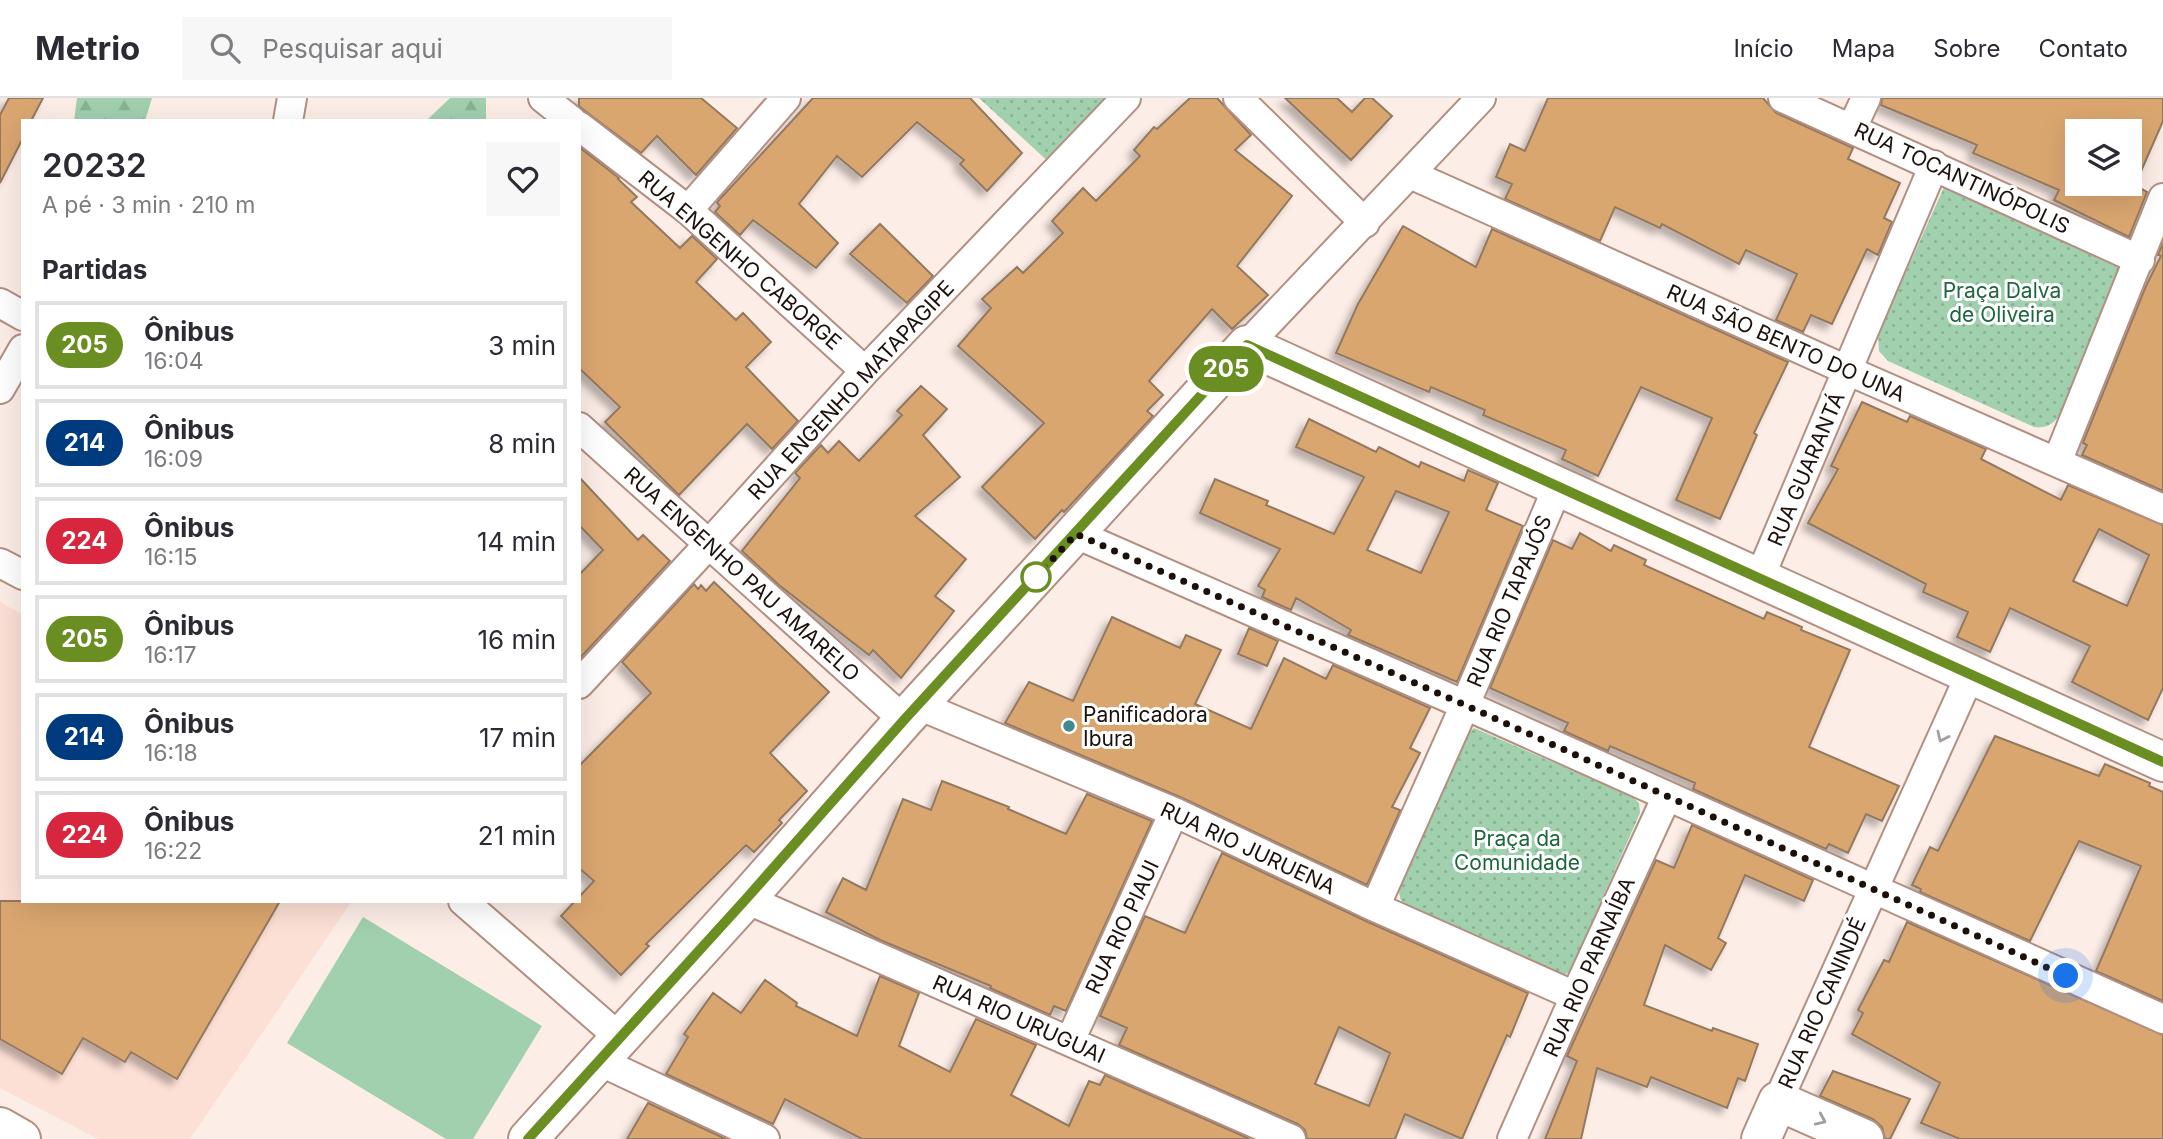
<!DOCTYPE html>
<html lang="pt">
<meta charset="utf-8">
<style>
:root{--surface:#fff;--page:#f7f7f7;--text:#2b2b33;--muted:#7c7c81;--line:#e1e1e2}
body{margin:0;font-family:Inter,sans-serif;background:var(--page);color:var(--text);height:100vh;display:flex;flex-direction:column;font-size:26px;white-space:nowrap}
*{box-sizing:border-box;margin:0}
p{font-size:23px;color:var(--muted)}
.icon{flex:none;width:38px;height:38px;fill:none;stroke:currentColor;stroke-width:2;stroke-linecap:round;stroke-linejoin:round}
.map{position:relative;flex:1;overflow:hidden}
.panel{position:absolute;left:21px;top:21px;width:560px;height:784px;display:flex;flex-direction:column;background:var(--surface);border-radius:0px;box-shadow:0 7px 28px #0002}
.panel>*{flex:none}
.badge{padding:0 14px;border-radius:23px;font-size:24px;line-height:46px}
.fabs{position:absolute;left:2065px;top:21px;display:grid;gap:14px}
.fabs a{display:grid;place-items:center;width:77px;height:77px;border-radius:0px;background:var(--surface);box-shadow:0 7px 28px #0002;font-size:35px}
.you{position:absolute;width:35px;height:35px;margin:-18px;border:5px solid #fff;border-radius:50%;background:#1a73e8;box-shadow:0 0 0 10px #1a73e833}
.map>.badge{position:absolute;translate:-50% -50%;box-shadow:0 0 0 4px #fff}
h2{padding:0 21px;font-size:26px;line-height:63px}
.round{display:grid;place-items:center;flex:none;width:74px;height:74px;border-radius:0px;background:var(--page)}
.headline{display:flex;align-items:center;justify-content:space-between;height:119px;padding:0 21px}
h1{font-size:33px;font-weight:600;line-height:52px}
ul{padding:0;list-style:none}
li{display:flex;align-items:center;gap:21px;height:88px;margin:0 14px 10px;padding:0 7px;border:4px solid var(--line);border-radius:0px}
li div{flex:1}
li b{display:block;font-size:26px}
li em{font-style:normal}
li .badge{min-width:77px;font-weight:700;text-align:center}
header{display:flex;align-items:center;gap:42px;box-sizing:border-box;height:98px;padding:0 35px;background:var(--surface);border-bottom:2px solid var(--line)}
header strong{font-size:33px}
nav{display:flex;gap:38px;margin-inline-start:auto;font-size:24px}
.search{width:490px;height:63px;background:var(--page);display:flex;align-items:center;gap:18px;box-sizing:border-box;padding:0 24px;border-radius:0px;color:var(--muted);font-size:26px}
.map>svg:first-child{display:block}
.built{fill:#fcdfd5}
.grass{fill:#a0d0ae}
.forest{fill:url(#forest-firs)}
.park{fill:url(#park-dots)}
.building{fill:#daa670;stroke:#927960;stroke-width:2;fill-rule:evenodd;filter:url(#shadow)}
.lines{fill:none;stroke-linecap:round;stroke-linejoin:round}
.street-casing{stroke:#b38f82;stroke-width:32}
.secondary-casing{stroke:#b38f82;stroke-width:42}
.street{stroke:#fff;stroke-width:28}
.secondary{stroke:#fff;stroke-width:38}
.oneway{stroke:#a49f9d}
.line-casing{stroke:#fff;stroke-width:16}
.line{stroke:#6b8e23;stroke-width:10}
.walk{stroke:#1c100b;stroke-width:7;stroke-dasharray:0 12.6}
.stop-dot{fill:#fff;stroke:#6b8e23;stroke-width:3.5}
.poi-dot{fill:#438a90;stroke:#fff;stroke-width:2.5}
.labels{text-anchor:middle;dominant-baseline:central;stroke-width:6;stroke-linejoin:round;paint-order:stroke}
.street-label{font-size:21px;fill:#1c100b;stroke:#fff}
.park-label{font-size:21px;fill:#1d673d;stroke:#fff}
.poi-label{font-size:21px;fill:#1c100b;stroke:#fff;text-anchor:start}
</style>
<header>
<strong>Metrio</strong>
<div class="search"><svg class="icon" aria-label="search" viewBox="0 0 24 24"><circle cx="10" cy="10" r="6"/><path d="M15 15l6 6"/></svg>Pesquisar aqui</div>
<nav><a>Início</a><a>Mapa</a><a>Sobre</a><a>Contato</a></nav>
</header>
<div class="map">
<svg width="2163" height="1041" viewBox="0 0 2163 1041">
<defs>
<pattern id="forest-firs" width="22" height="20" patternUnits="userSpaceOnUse" patternTransform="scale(1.75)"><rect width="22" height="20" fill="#a0d0ae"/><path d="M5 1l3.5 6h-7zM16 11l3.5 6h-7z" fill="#89b294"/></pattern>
<pattern id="park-dots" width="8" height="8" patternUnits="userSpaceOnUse" patternTransform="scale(1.75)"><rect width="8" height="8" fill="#a0d0ae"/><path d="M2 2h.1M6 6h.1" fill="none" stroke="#89b294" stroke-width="1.8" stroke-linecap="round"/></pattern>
<filter id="shadow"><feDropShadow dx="-6" dy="6" stdDeviation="3.5" flood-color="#0004"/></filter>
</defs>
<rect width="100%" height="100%" fill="#fdede7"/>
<path class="built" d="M0 504 23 517V803H352L190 1041H98L0 990Z"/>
<path class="grass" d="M363 819 542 928 473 1041H446L287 945Z"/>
<path class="forest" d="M77 0H152L145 23H74Z
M450 0H486V23H426Z"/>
<path class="park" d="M979 0H1114L1052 67Z
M1945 87 2127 167 2063 314C2054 325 2048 331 2034 329L1888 263 1879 253 1878 236Z
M1474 630 1633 699 1639 705 1640 715 1571 872 1564 878 1404 808C1398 798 1398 792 1401 780 1413 753 1455 643 1474 630Z"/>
<path class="building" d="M9 0H43L31 23H23V40L0 85V17Z
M579 0H701L737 30 696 77 657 38 641 55 585 13 579 8Z
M813 0H970L1022 55 987 93 960 66 964 62 917 24 862 79 837 58 799 106 838 145 816 170 753 122 740 137 715 114 720 108 717 105 720 101Z
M1190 0H1217L1251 37 1235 52 1292 98 1237 168 1268 197 1232 231 1212 211 1149 283 1163 297 1147 313 1153 318 1064 414 1062 412 1035 441 982 389 1044 325 958 248 991 210 982 201 1017 169 1023 175 1063 135 1052 123 1083 90 1096 103 1140 58 1134 52 1154 29 1157 31Z
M1285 0H1337L1352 14 1365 0H1372L1392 18 1351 62Z
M1548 0H1763L1776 15 1853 50 1848 61 1900 85 1884 120 1892 124 1878 157 1867 151 1832 226 1811 217 1803 234 1776 222 1797 176 1746 152 1739 166 1662 126 1660 130 1615 109 1600 143 1505 101 1512 86 1496 79 1510 46 1525 53Z
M1882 0H2163V23L2135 87 2147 94 2129 139 2054 102 2059 92 1973 55 1977 47 1881 7ZM2077 33H2130V86H2077Z
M579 49 619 80 618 81 637 99 631 104 680 150 692 138 717 161 696 184 736 222 743 215 771 244 746 269 798 323 772 351 747 326 679 397 605 324 620 309 579 270Z
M880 126 933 178 907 205 850 156Z
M1403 128 1476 169 1492 131 1788 264 1754 335 1757 337 1720 421 1676 402 1712 320 1641 289 1598 378 1562 361 1566 352 1483 317 1485 312 1431 289 1429 294 1336 255 1358 206Z
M2163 145V393L2082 357 2087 347 2083 345 2146 188 2161 158 2158 157Z
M921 288 947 311 923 337 960 379 915 418 966 461 935 498 954 513 901 580 873 552 869 557 779 487 742 453 800 380 795 375 821 347 828 355 839 343 859 363 902 317 897 313Z
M1862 304 1907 324 1910 318 1986 351 1981 361 2061 402 2068 387 2163 427V590L2148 622 2072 584 2090 548 2010 510 1990 554 1957 539 1968 514 1923 494 1926 486 1808 425 1838 371 1831 368ZM2099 431 2149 457 2127 508 2073 483Z
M1309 321 1376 354 1379 349 1419 369 1421 364 1464 383 1468 372 1498 385 1486 412 1523 428 1457 584 1348 537 1351 532 1296 500 1291 512 1262 499 1265 492 1258 488 1280 451 1200 415 1215 381 1268 403 1266 407 1334 436 1364 379 1296 349ZM1396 393 1449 414 1421 475 1367 452Z
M579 379 638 442 643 437 670 463 579 561V477L603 452 579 427Z
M1580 435 1611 453 1614 447 1646 462 1644 467 1764 521 1767 514 1802 529 1801 532 1850 552 1809 649 1899 688 1882 723 1866 716 1848 755 1829 746 1826 751 1693 691 1695 685 1610 648 1608 653 1564 633 1568 625 1490 590 1553 442 1572 451Z
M714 484 829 594 770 655 807 693 779 722 782 725 754 754 746 747 646 846 649 848 621 877 561 818 575 803H579V799L594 783 579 770V668L651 595 622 564 694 486 698 491 701 487 706 493Z
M1112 519 1180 550 1186 537 1221 552 1195 606 1251 631 1284 560 1326 581 1333 567 1430 610 1410 650 1420 655 1392 709 1400 712 1399 715 1367 787 1180 699 1005 625 1029 584 1073 603Z
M1249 530 1278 543 1267 568 1238 556Z
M1995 638 2099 678 2105 666 2150 685 2149 688 2163 694V903L2096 873 2141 768 2079 743 2030 843 1920 794 1921 791 1912 787 1930 749 1938 753Z
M942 683 1009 709 1008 711 1066 736 1087 696 1152 723 1066 913 1054 908 1050 917 990 890 991 888 880 842 826 814 843 780 866 792 903 701 931 712Z
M1692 727 1813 782 1804 803 1745 777 1718 840 1726 845 1711 872 1665 847 1644 907 1712 933 1713 930 1758 946 1745 983 1738 980 1727 1010 1651 979 1647 989 1597 970 1581 1041H1545L1577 963 1567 958 1656 762 1674 770Z
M1222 755 1368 824 1528 895 1510 939 1507 937 1462 1041 1405 1016 1395 1041H1307L1305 1032 1298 1026 1119 947 1127 930 1100 918 1145 818 1185 835ZM1339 929 1390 955 1369 1008 1315 986Z
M0 803H280L177 981 131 954 125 964 83 940 62 976 0 941Z
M1907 824 2163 937V1041H1960L1921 1025 1940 985 1852 936 1863 915 1858 912 1884 862 1889 864Z
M880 878 919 895 899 948 950 974 976 921 1036 947 1011 997 1069 1028 1089 983 1100 987 1105 977 1250 1041H862L785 1001 773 1026 666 976 688 939 684 936 713 895 741 915 765 882 797 905 796 908 857 938Z
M1833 973 1910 1001 1890 1041H1885L1882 1029 1873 1021 1820 998Z
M648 1005 726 1041H627Z"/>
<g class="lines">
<g class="street-casing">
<path id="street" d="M543 0 572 23
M1238 0 1365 125
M1783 0 2140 162
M288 23 292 0
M579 28 688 112 865 273
M1852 30 1866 0
M1410 76 1849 273 2163 411
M688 112 786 0
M0 205 23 218
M1247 247 1481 0
M0 291 23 251
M579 329 904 622
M2057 364 2163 100
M1076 436 1465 607 2163 921
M0 465 23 477
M1759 481 1934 67
M579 586 708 447 865 273 1126 0
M918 607 1174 714 1375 809 1575 898
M746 801 1291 1041
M463 803 620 940
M1375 809 1465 607 1558 388
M1070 943 1174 714
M599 963 765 1041
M1778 1003 1970 577
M1512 1041 1575 898 1667 698"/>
</g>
<g class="secondary-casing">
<path id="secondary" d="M0 1029 21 1041
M528 1041 746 801 904 622 1247 247 2163 664
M1761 1041 1778 1003 1864 1041"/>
</g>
<use href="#street" class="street"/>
<use href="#secondary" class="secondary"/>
</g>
<defs><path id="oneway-chevron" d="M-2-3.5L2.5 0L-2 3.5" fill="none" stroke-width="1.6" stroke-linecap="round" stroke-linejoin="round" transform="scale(1.75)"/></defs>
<g class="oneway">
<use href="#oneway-chevron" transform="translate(1942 639) rotate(115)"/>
<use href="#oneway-chevron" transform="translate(1821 1022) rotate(24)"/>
</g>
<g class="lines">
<g class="line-casing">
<path id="line" d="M528 1041 746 801 904 622 1247 247 2163 664"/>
</g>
<use href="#line" class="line"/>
<path class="walk" d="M1036 479 1076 436 1465 607 2066 878"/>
</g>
<circle class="stop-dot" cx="1036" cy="479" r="14"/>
<circle class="poi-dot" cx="1069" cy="628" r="7"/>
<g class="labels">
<g class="street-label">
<text transform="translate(1962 80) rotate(25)">RUA TOCANTINÓPOLIS</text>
<text transform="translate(740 162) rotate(41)">RUA ENGENHO CABORGE</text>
<text transform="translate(1786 245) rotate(24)">RUA SÃO BENTO DO UNA</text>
<text transform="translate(851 292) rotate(-47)">RUA ENGENHO MATAPAGIPE</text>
<text transform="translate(1806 371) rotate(-67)">RUA GUARANTÁ</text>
<text transform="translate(742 476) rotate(42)">RUA ENGENHO PAU AMARELO</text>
<text transform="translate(1509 503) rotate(-67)">RUA RIO TAPAJÓS</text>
<text transform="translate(1248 750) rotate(25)">RUA RIO JURUENA</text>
<text transform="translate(1122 829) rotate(-65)">RUA RIO PIAUI</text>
<text transform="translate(1589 869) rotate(-66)">RUA RIO PARNAÍBA</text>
<text transform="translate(1822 905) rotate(-66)">RUA RIO CANINDÉ</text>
<text transform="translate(1019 921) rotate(24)">RUA RIO URUGUAI</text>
</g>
<g class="park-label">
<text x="2002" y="192">Praça Dalva<tspan x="2002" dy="24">de Oliveira</tspan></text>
<text x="1517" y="740">Praça da<tspan x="1517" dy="24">Comunidade</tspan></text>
</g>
<g class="poi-label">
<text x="1083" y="616">Panificadora<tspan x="1083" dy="24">Ibura</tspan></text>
</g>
</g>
</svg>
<div class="fabs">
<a><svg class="icon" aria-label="layers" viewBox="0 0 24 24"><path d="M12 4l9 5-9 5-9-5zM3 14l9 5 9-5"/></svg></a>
</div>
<div class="you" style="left:2066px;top:878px"></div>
<b class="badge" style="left:1226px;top:271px;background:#6b8e23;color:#fff">205</b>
<section class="panel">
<div class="headline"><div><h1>20232</h1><p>A pé · 3 min · 210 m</p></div><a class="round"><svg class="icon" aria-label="heart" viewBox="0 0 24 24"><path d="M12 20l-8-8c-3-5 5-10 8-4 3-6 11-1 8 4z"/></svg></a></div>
<h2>Partidas</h2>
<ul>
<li><span class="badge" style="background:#6b8e23;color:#fff">205</span><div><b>Ônibus</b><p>16:04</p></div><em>3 min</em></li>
<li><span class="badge" style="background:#003b80;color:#fff">214</span><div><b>Ônibus</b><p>16:09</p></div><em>8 min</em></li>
<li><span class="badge" style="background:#d7263d;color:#fff">224</span><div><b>Ônibus</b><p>16:15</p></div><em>14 min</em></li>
<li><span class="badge" style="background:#6b8e23;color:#fff">205</span><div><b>Ônibus</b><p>16:17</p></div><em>16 min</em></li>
<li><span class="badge" style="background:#003b80;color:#fff">214</span><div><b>Ônibus</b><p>16:18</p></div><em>17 min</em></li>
<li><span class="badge" style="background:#d7263d;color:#fff">224</span><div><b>Ônibus</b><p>16:22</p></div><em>21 min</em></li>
</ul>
</section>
</div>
